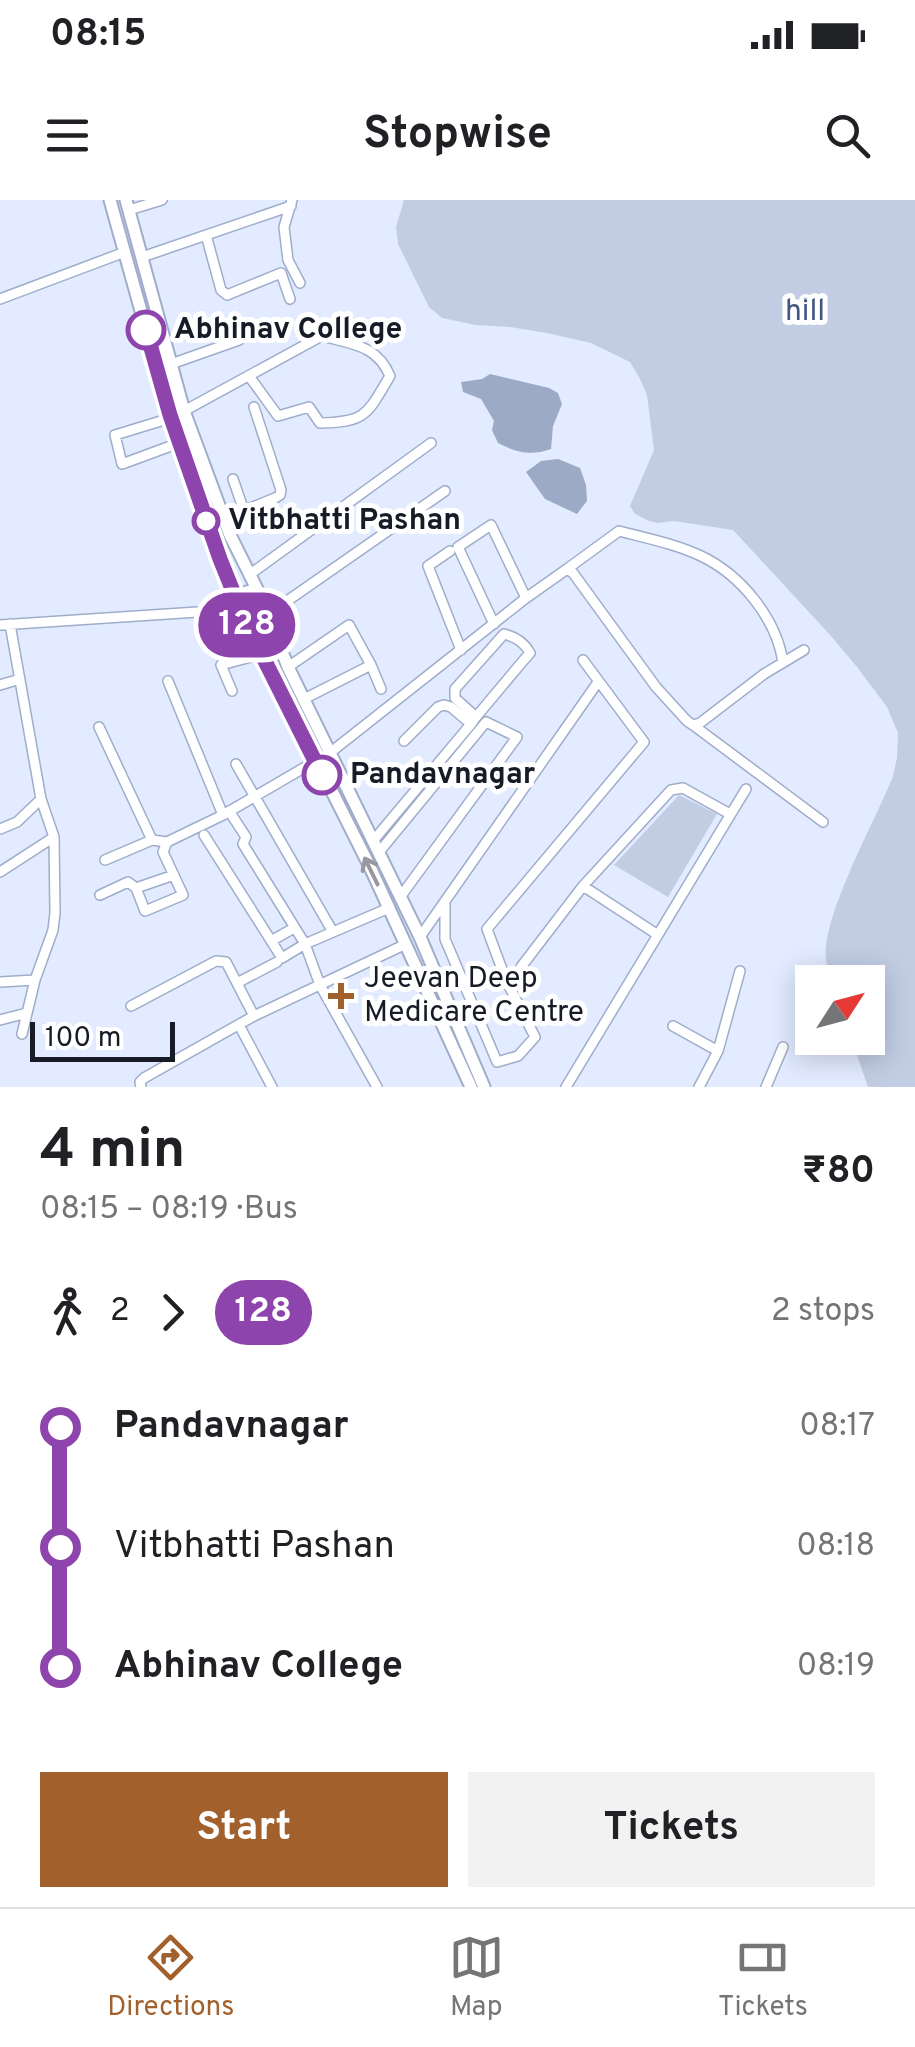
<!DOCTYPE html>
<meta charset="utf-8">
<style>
:root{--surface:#fff;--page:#f2f2f2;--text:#202124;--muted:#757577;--line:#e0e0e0;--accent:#a2612c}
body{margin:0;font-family:Overpass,sans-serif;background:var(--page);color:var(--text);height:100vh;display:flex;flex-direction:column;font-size:38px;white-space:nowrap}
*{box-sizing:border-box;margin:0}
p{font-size:32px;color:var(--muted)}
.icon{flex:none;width:55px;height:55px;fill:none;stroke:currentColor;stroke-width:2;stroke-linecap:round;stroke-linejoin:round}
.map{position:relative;height:887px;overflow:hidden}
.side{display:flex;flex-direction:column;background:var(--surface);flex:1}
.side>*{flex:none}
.badge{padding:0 20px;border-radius:32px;font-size:35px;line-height:65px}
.needle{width:65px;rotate:54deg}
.fabs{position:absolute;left:795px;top:765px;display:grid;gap:20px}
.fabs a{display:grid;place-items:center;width:90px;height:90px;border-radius:0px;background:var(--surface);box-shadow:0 5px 25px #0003;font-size:50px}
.scale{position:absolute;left:30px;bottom:25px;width:145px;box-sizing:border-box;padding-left:10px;border:5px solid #161b26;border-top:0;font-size:28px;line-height:35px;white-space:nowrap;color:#161b26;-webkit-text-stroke:8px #fff;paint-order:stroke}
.map>.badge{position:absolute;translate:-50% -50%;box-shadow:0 0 0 5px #fff}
.legs{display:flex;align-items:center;gap:15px;height:110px;padding:0 40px;font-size:32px}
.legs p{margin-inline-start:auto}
.overview{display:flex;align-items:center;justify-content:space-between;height:170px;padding:0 40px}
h1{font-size:55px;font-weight:700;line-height:75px}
.action{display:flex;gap:20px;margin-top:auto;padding:20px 40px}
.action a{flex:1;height:115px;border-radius:0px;background:var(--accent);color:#fff;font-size:40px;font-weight:700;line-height:115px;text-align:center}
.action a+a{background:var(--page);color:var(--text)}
ul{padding:0 40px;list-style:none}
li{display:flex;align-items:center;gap:35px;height:120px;font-size:38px}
li i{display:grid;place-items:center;width:15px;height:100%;margin:0 12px;background:currentColor}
li i::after{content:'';width:25px;height:25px;margin:-12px;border:8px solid;border-radius:50%;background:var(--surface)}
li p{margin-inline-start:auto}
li:first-child i{background:linear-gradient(#0000 50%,currentColor 0)}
li:last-child i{background:linear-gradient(currentColor 50%,#0000 0)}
.status{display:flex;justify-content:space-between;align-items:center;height:70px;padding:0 50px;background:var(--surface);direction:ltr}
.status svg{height:28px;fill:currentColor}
header{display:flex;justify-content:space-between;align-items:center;height:130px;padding:0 40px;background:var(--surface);font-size:45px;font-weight:700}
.tabs{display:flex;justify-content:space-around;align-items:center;height:140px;border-top:2px solid var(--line);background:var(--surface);font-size:28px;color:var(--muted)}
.tabs a{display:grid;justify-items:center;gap:5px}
.tabs .active{color:var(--accent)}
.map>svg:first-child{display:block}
.green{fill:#c2cde4}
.water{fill:#9daac6}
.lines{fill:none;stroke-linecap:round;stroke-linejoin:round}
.minor-casing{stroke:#9fadcb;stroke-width:12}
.major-casing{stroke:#9fadcb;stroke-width:15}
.minor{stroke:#fff;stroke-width:9}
.major{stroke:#fff;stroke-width:11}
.oneway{stroke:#96989d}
.line-1-casing{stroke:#fff;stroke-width:22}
.line-1{stroke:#8e44ad;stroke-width:15}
.stop-1-dot{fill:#fff;stroke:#8e44ad;stroke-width:5}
.poi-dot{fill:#a2612c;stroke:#fff;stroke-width:4}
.labels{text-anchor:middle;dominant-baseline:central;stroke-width:10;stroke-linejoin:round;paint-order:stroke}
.park-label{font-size:30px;fill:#43547f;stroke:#fff}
.stop-label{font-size:30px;font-weight:bold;fill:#161b26;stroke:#fff;text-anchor:start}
.poi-label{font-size:30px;fill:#161b26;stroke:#fff;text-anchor:start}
</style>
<div class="status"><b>08:15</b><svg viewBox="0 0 49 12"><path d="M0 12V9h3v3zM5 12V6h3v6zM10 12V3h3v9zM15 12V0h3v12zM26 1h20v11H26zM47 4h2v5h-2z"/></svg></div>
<header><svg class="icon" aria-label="menu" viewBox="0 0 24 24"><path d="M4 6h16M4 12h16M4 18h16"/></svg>Stopwise<svg class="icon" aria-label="search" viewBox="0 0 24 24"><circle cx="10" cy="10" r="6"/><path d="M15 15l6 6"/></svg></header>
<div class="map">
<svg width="915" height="887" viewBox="0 0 915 887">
<rect width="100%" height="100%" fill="#e2ebff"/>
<path class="green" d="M404 0H915V887H868L851 838H868V782H833C831 775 827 767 826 760 821 717 876 620 893 576L897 558 898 533 887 507 857 467 831 436 733 330 674 321 658 323 649 321 635 314 630 306 654 250 647 195 639 177 630 162 591 143 547 133 510 127 476 125 442 118 429 107 398 44 396 27Z
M679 595 717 614 668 697 614 665Z"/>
<path class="water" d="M490 174 549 188 558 193 562 204 553 226 551 249C530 256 518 253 498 243L492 230 494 221 481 199 463 192 461 182 482 179Z
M558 259 580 268 586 285 587 301 577 314 545 299 526 272 541 261Z"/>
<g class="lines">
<g class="minor-casing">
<path id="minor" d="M292 0 284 27 288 60 300 83
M129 10 162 0
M206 35 221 90 227 95 281 73 290 99
M142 57 291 6
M0 99 125 52
M171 164 239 140
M249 176 278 216 309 207 320 223C367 222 367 214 390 176 377 145 352 144 322 136
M184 211 349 121
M161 221 115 235 122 264 179 243
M233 279 244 311
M224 319 275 298 280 295 281 290 254 207
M450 351 428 366 461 450
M567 369 619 331C646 338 676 344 701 356 741 375 776 418 783 462
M249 375 431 243
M267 415 445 291
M494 424 458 347 491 325 526 398
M0 425 228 410 239 406
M288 467 349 425 371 465 381 489
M168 481 223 615
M0 485 20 479
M232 491 221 465 251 457
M304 499 371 465
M693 525 823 622
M99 527 152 640
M404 541 438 507 444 505 451 507 471 524
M236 564 333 732
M229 611 246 637 243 644 305 744 320 785 377 887
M0 629 17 622 41 599 10 424
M204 635 282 758 305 744 389 708
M374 640 383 629 471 524 476 517 523 461 530 453C524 442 516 437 504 434L455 489V498L476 517
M380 651 486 522 517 537 401 696
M105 660 152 640 167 642 223 615 331 552 526 398 567 369 573 373 656 487 687 521 693 525 700 523 764 474 804 450
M0 672 54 637
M583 686 658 735
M136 688 174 675
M100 695 128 682 136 688 145 711 183 695 163 652 167 642
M445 701V739L497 862 518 856 535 837 506 780 487 729 644 542 583 460
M420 737 598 482
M271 741 294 728
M521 767 583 686 671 590 683 588 730 614
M0 782 35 780
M237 783 277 762
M131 806 216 761 226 762 254 816
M0 820 27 813
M239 825 272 887
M673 826 718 851
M22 834 35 780 53 730 55 713 54 637 41 599
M141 887 140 882 144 878 254 816 406 744
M566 887 746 589
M699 887 718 851 740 771
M766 887 783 847"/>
</g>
<g class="major-casing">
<path id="major" d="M110 0 170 215 196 294 239 406
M126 0 184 211 230 335 259 393
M239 404a13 13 0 1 1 26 0a13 13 0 1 1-26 0Z
M264 406 288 467 420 737 484 887
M242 412 371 669 471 887"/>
</g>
<use href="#minor" class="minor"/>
<use href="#major" class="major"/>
</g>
<defs><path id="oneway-shaft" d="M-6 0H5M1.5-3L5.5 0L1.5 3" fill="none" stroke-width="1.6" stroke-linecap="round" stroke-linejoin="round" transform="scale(2.5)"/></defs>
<use class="oneway" href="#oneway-shaft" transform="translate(371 671) rotate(-116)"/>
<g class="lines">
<g class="line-1-casing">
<path id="line-1" d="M146 130 170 215 220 359 245 421 322 575"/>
</g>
<use href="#line-1" class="line-1"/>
</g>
<g class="stop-1-dot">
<circle cx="146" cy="130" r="18"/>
<circle cx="206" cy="321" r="12"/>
<circle cx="322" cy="575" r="18"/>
</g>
<path class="poi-dot" d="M336 781h10v10h10v10h-10v10h-10v-10h-10v-10h10z"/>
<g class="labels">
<g class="park-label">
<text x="805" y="112">hill</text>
</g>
<g class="stop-label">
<text x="174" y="130">Abhinav College</text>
<text x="228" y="321">Vitbhatti Pashan</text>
<text x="350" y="575">Pandavnagar</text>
</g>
<g class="poi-label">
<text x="364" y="779">Jeevan Deep<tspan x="364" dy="34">Medicare Centre</tspan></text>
</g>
</g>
</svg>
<div class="fabs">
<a><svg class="needle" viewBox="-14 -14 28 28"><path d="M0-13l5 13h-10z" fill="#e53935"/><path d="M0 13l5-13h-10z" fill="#757577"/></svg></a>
</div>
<div class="scale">100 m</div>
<b class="badge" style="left:247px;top:425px;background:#8e44ad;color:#fff">128</b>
</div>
<section class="side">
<div class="overview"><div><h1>4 min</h1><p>08:15 – 08:19 · Bus</p></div><b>₹80</b></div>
<div class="legs"><svg class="icon" aria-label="walk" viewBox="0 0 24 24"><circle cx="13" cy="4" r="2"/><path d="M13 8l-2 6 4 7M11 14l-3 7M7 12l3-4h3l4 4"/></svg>2<svg class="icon" aria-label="forward" viewBox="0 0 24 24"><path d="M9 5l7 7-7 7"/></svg><b class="badge" style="background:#8e44ad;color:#fff">128</b><p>2 stops</p></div>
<ul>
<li><i style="color:#8e44ad"></i><b>Pandavnagar</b><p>08:17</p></li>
<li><i style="color:#8e44ad"></i><span>Vitbhatti Pashan</span><p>08:18</p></li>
<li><i style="color:#8e44ad"></i><b>Abhinav College</b><p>08:19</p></li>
</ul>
<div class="action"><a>Start</a><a>Tickets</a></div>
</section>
<nav class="tabs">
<a class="active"><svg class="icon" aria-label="directions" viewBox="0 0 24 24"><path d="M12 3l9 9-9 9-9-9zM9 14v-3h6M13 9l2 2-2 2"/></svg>Directions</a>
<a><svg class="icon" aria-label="map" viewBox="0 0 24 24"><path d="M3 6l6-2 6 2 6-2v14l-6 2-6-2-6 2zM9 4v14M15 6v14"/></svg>Map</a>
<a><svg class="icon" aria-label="tickets" viewBox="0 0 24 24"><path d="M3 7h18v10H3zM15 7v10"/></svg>Tickets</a>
</nav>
